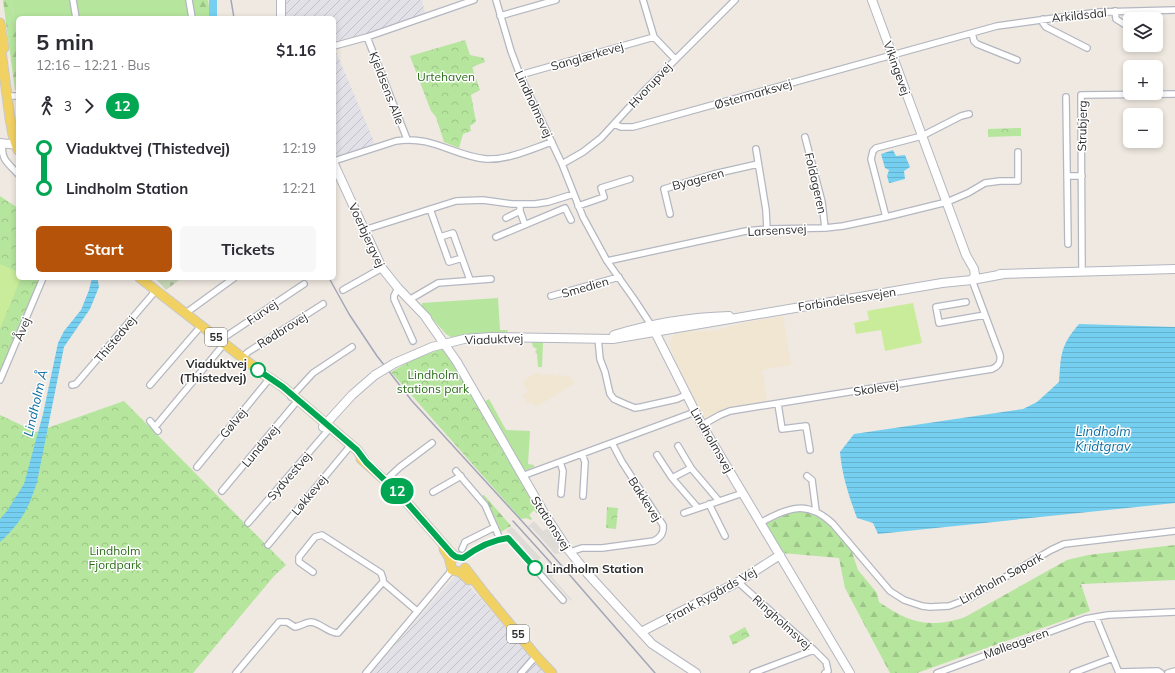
<!DOCTYPE html>
<meta charset="utf-8">
<style>
:root{--surface:#fff;--page:#f7f7f7;--text:#2b2b33;--muted:#7c7c81;--accent:#b45309}
body{margin:0;font-family:Mulish,sans-serif;background:var(--page);color:var(--text);height:100vh;display:flex;flex-direction:column;font-size:15px;white-space:nowrap}
*{box-sizing:border-box;margin:0}
p{font-size:13px;color:var(--muted)}
.icon{flex:none;width:22px;height:22px;fill:none;stroke:currentColor;stroke-width:2;stroke-linecap:round;stroke-linejoin:round}
.map{position:relative;flex:1;overflow:hidden}
.drawer{position:absolute;left:16px;top:16px;width:320px;height:264px;display:flex;flex-direction:column;background:var(--surface);border-radius:6px;box-shadow:0 2px 6px #0003}
.drawer>*{flex:none}
.badge{padding:0 8px;border-radius:13px;font-size:14px;line-height:26px}
.controls{position:absolute;left:1123px;top:12px;display:grid;gap:8px}
.controls a{display:grid;place-items:center;width:40px;height:40px;border-radius:6px;background:var(--surface);box-shadow:0 2px 6px #0003;font-size:20px}
.map>.badge{position:absolute;translate:-50% -50%;box-shadow:0 0 0 2px #fff}
.legs{display:flex;align-items:center;gap:6px;height:44px;padding:0 20px;font-size:13px}
.legs p{margin-inline-start:auto}
.overview{display:flex;align-items:center;justify-content:space-between;height:68px;padding:0 20px}
h1{font-size:22px;font-weight:700;line-height:30px}
.button{display:flex;gap:8px;margin-top:auto;padding:8px 20px}
.button a{flex:1;height:46px;border-radius:6px;background:var(--accent);color:#fff;font-size:16px;font-weight:700;line-height:46px;text-align:center}
.button a+a{background:var(--page);color:var(--text)}
ul{padding:0 20px;list-style:none}
li{display:flex;align-items:center;gap:14px;height:40px;font-size:15px}
li i{display:grid;place-items:center;width:6px;height:100%;margin:0 5px;background:currentColor}
li i::after{content:'';width:10px;height:10px;margin:-5px;border:3px solid;border-radius:50%;background:var(--surface)}
li p{margin-inline-start:auto}
li:first-child i{background:linear-gradient(#0000 50%,currentColor 0)}
li:last-child i{background:linear-gradient(currentColor 50%,#0000 0)}
.map>svg:first-child{display:block}
.industrial{fill:url(#industrial-furrows)}
.education{fill:#f0e6d1}
.grass{fill:#b6e59e}
.forest{fill:url(#forest-firs)}
.cemetery{fill:url(#cemetery-stones)}
.park{fill:url(#park-crowns)}
.pitch{fill:#c9ec9a}
.plaza{fill:#dfdcd8}
.water{fill:url(#water-rules)}
.lines{fill:none;stroke-linecap:round;stroke-linejoin:round}
.river{stroke:#75cff0;stroke-width:8}
.street-casing{stroke:#b4b7c1;stroke-width:8}
.secondary-casing{stroke:#b4b7c1;stroke-width:10}
.primary-casing{stroke:#c9c9c9;stroke-width:11}
.street{stroke:#fff;stroke-width:5.5}
.secondary{stroke:#fff;stroke-width:8}
.primary{stroke:#f2d163;stroke-width:9}
.rail{stroke:#a3a6b8;stroke-width:1.5}
.secondary-bridge-casing{stroke:#b4b7c1;stroke-width:10;stroke-linecap:butt}
.secondary-bridge{stroke:#fff;stroke-width:8}
.line-1-casing{stroke:#fff;stroke-width:9}
.line-1{stroke:#00a651;stroke-width:6}
.stop-1-dot{fill:#fff;stroke:#00a651;stroke-width:2}
.labels{text-anchor:middle;dominant-baseline:central;stroke-width:3;stroke-linejoin:round;paint-order:stroke}
.shield{fill:#fff;stroke:#6d6d6d;stroke-width:1}
.shield-label{font-size:11px;font-weight:bold;fill:#2e2e2e}
.street-label{font-size:12px;fill:#2e2e2e;stroke:#fff}
.park-label{font-size:12px;fill:#2c6e1b;stroke:#fff}
.stop-label{font-size:12px;font-weight:bold;fill:#2e2e2e;stroke:#fff;text-anchor:end}
.water-label{font-size:13px;font-style:italic;fill:#0d6fa3;stroke:#fff}
</style>
<div class="map">
<svg width="1175" height="673" viewBox="0 0 1175 673">
<defs>
<pattern id="industrial-furrows" width="10" height="10" patternUnits="userSpaceOnUse"><rect width="10" height="10" fill="#e3e1e8"/><path d="M-1 1l2-2M0 10L10 0M9 11l2-2" fill="none" stroke="#c3c1c7"/></pattern>
<pattern id="forest-firs" width="22" height="20" patternUnits="userSpaceOnUse"><rect width="22" height="20" fill="#b6e59e"/><path d="M5 1l3.5 6h-7zM16 11l3.5 6h-7z" fill="#9dc588"/></pattern>
<pattern id="cemetery-stones" width="16" height="16" patternUnits="userSpaceOnUse"><rect width="16" height="16" fill="#c8d9b8"/><path d="M2 7V4a2 2 0 0 1 4 0v3zM10 15v-3a2 2 0 0 1 4 0v3z" fill="#acbb9e"/></pattern>
<pattern id="park-crowns" width="20" height="18" patternUnits="userSpaceOnUse"><rect width="20" height="18" fill="#b6e59e"/><path d="M2 6a3 3 0 1 1 6 0M12 15a3 3 0 1 1 6 0" fill="none" stroke="#9dc588"/></pattern>
<pattern id="water-rules" width="6" height="5" patternUnits="userSpaceOnUse"><rect width="6" height="5" fill="#75cff0"/><path d="M0 2.5h6" fill="none" stroke="#66b2ce"/></pattern>
</defs>
<rect width="100%" height="100%" fill="#efe9e1"/>
<path class="industrial" d="M285 0H422L425 13 369 33 334 41V18H285Z
M334 47 375 144 334 159Z
M455 576 462 578 546 673H371Z"/>
<path class="education" d="M783 316 791 365 762 370 767 401 727 408 707 418 704 417 678 366 669 344 675 334 691 331H715L742 323Z
M539 372 541 375 554 374 555 377 558 375 569 376 575 383 536 407 532 402 527 404 523 395 528 392 522 381Z"/>
<path class="grass" d="M11 0H187L190 18H18V48Z
M498 298 500 330H508L507 333H485L451 337 446 334 422 307V303Z
M532 342H543L542 367H538L537 354 535 352 537 349 533 347Z
M489 399 506 430 530 431 528 464 534 465V467L524 471 484 402Z"/>
<path class="forest" d="M3 0H11L18 48V90H15Z
M192 0H208L210 14 215 18H195Z
M484 495 511 526 501 532 495 518 481 496Z
M794 511 807 512 824 520 851 549 858 570 877 593 879 602C909 623 930 629 965 617L1067 560 1088 555 1175 545V580L1081 584 1090 611 917 673H890L845 588 839 558 782 553 766 524Z"/>
<path class="cemetery" d="M155 278H182L166 290Z"/>
<path class="park" d="M465 40 470 55 484 58 485 62 472 67 480 90 471 95 476 122 470 126 471 131 463 134 459 148 444 142 436 117 431 111 410 56Z
M1021 128V136L988 137V129Z
M0 196 18 208V278H41L0 375Z
M439 350H443L447 353 537 508V514L534 510 529 515 532 519 531 520 526 518 521 519 391 372 414 359Z
M124 401 286 565 274 576 193 673H0V415L36 432Z
M607 507 618 508 616 529 606 528Z
M745 627 750 636 733 645 729 636Z"/>
<path class="pitch" d="M0 264 18 272V278H21L0 329Z
M913 303 922 343 885 351 881 330 856 334 854 323 869 320 867 311Z"/>
<path class="plaza" d="M534 521 543 531 548 528 566 553 555 554 531 527 530 528 528 526Z
M512 527 541 558 538 560 551 574 553 572 555 574 552 577 572 600 571 601 539 565H536L518 541 514 540 506 530Z"/>
<path class="water" d="M893 150 896 156 905 155 910 167 904 171 905 179 890 183H889L887 176 889 170 885 168 881 154Z
M92 278H98V282L99 287 90 309 64 347 37 482C29 508 21 523 0 542V519L7 511 24 484 43 414 58 343 64 331 81 310 89 290Z
M1079 324 1175 327V503L878 534 873 523 857 518C849 496 842 476 840 452L854 434 1023 409 1037 402 1059 382C1061 355 1060 346 1079 324Z"/>
<g class="lines">
<path class="river" d="M213 0V18"/>
<g class="street-casing">
<path id="street" d="M73 0 76 18
M189 0 192 18
M496 0 511 51 520 75 562 164 583 217 607 261 634 299 653 328
M643 0 654 37 675 59
M1115 11 1116 19 1130 28
M500 16 556 0
M1043 19V23L1046 27 1087 48
M972 33 974 41 977 44 1017 60
M367 37 407 139
M334 46 367 37 474 0
M520 75 654 37
M7 96H18
M1066 97 1068 244
M614 124 621 127H633L997 26 1099 12 1175 10
M805 137 822 202 825 228
M3 144C0 159 9 164 18 174
M756 149 766 210 767 229
M334 161 396 141C433 135 453 156 486 159 509 160 531 149 552 142
M562 164 583 152 601 138 645 90 735 0
M1067 176H1082
M520 205V211L525 225
M578 206 604 197 601 188 630 179
M430 209 449 262 462 258 453 233 440 237
M670 214 664 189 714 174 758 164
M886 217 871 159 873 151 876 148 922 136 961 116 969 114
M506 218 520 211
M364 230 456 201 483 200 512 204H535L548 202 574 194
M496 237 565 208 571 220
M462 258 470 280
M607 261 746 231 767 229 825 228 843 226 886 217 947 202 968 193 985 183 1000 181H1018V152
M1082 271 1081 95 1175 94
M398 288 394 296V299L413 341
M343 290 382 268
M551 296 619 277
M409 300 438 283 491 279
M966 302 936 307 939 323 985 315
M186 314 190 310 234 278
M598 338 600 359 605 372 610 394 614 399 625 404 635 408 641 407 677 399 686 395
M221 342 225 337 304 284
M242 358 248 352 323 304
M0 380 43 278
M72 385 76 384 152 295 155 290
M150 385 201 326
M291 397 313 373 352 347
M778 404 782 429 806 426 810 450
M150 421 158 431
M702 425 720 415 730 411 992 369C999 366 1001 362 1000 355L972 280
M155 427 224 344
M678 446 691 468 719 501
M582 454 585 462 583 496
M657 455 672 478 698 508
M560 462 563 471 561 494
M197 467 270 378
M456 471 485 505 500 539
M522 476 695 412
M807 476 812 480 816 511
M672 478 691 468
M386 480 400 467 432 443
M222 491 298 400
M433 492 461 476
M709 504 725 536
M684 513 743 493
M248 523 330 428
M760 523C788 508 807 499 833 524L890 591 904 600 922 606 930 607 949 606 968 599 1051 550 1064 544 1175 531
M268 545 351 445
M462 549 465 542 495 527
M570 552 582 548H602L654 541C661 537 664 533 663 525L622 462 612 443
M463 558C475 549 492 540 508 538L563 600
M383 582 417 611
M738 582 814 650 753 673
M1096 617 1119 673
M814 650 826 662 828 671 825 673
M1119 672 1158 671 1161 673
M236 673 279 622H287L295 627C301 626 306 622 311 622 321 623 328 633 338 633L383 582V579L381 573 322 535 315 537 299 557V562L313 572
M366 673 452 570
M521 673 536 656
M937 673 1085 619 1108 615 1175 612
M1073 673 1113 658
M1168 673 1175 671"/>
</g>
<g class="secondary-casing">
<path id="secondary" d="M281 0V18
M872 0 966 255 974 269 975 275 972 280
M0 143 18 145
M334 164 382 268 398 288 427 318
M1000 274 1175 269
M424 315 457 362 547 518 567 548 587 573 652 644 696 673
M655 332 702 425 850 673
M614 335C650 324 691 317 729 316
M395 363 432 347 464 339 491 337 613 339 942 283 972 280 1004 274
M323 427 352 395 375 375
M641 632 738 582 780 555"/>
</g>
<g class="primary-casing">
<path id="primary" d="M0 23 4 48
M0 43 10 118 13 135 18 150
M140 278 262 373 283 387 357 450 366 463
M361 459 396 490 452 554 456 557
M444 549 449 557 452 570 460 572 469 580
M465 568 485 594 536 656 552 673"/>
</g>
<use href="#street" class="street"/>
<use href="#secondary" class="secondary"/>
<use href="#primary" class="primary"/>
<path class="rail" d="M231 0 234 18
M329 278 349 314 377 356 412 401 541 542 655 673
M513 521 560 573"/>
<g class="secondary-bridge-casing">
<path id="secondary-bridge" d="M375 375 395 363"/>
</g>
<use href="#secondary-bridge" class="secondary-bridge"/>
</g>
<g class="lines">
<g class="line-1-casing">
<path id="line-1" d="M258 370 283 387 357 450 366 462 402 497 452 554 456 557 463 558C475 549 492 540 508 538L535 568"/>
</g>
<use href="#line-1" class="line-1"/>
</g>
<g class="stop-1-dot">
<circle cx="258" cy="370" r="7"/>
<circle cx="535" cy="568" r="7"/>
</g>
<g class="labels">
<g class="shield">
<rect x="205" y="328" width="22" height="18" rx="3"/>
<rect x="507" y="625" width="22" height="18" rx="3"/>
</g>
<g class="shield-label">
<text x="216" y="337">55</text>
<text x="518" y="634">55</text>
</g>
<g class="street-label">
<text transform="translate(1079 15) rotate(-6)">Arkildsdal</text>
<text transform="translate(587 56) rotate(-16)">Sanglærkevej</text>
<text transform="translate(897 68) rotate(70)">Vikingevej</text>
<text transform="translate(650 85) rotate(-47)">Hvorupvej</text>
<text transform="translate(387 88) rotate(69)">Kjeldsens Alle</text>
<text transform="translate(753 94) rotate(-16)">Østermarksvej</text>
<text transform="translate(534 104) rotate(65)">Lindholmsvej</text>
<text transform="translate(1082 126) rotate(-89)">Strubjerg</text>
<text transform="translate(698 179) rotate(-15)">Byageren</text>
<text transform="translate(816 183) rotate(77)">Foldageren</text>
<text transform="translate(777 230) rotate(-3)">Larsensvej</text>
<text transform="translate(367 235) rotate(65)">Voerbjergvej</text>
<text transform="translate(585 287) rotate(-16)">Smedien</text>
<text transform="translate(847 299) rotate(-9)">Forbindelsesvejen</text>
<text transform="translate(262 312) rotate(-34)">Furvej</text>
<text transform="translate(22 329) rotate(-67)">Åvej</text>
<text transform="translate(282 330) rotate(-32)">Rødbrovej</text>
<text transform="translate(115 339) rotate(-50)">Thistedvej</text>
<text transform="translate(494 339) rotate(-2)">Viaduktvej</text>
<text transform="translate(876 388) rotate(-9)">Skolevej</text>
<text transform="translate(233 423) rotate(-50)">Gølvej</text>
<text transform="translate(712 440) rotate(60)">Lindholmsvej</text>
<text transform="translate(260 446) rotate(-50)">Lundøvej</text>
<text transform="translate(289 476) rotate(-49)">Sydvestvej</text>
<text transform="translate(309 495) rotate(-50)">Løkkevej</text>
<text transform="translate(645 499) rotate(57)">Bakkevej</text>
<text transform="translate(551 523) rotate(57)">Stationsvej</text>
<text transform="translate(1001 578) rotate(-29)">Lindholm Søpark</text>
<text transform="translate(711 595) rotate(-29)">Frank Rygårds Vej</text>
<text transform="translate(782 622) rotate(42)">Ringholmsvej</text>
<text transform="translate(1016 643) rotate(-20)">Mølleageren</text>
</g>
<g class="park-label">
<text x="446" y="76">Urtehaven</text>
<text x="433" y="374">Lindholm<tspan x="433" dy="14">stations park</tspan></text>
<text x="115" y="550">Lindholm<tspan x="115" dy="14">Fjordpark</tspan></text>
</g>
<g class="stop-label">
<text x="247" y="363">Viaduktvej<tspan x="247" dy="14">(Thistedvej)</tspan></text>
<text x="546" y="568" text-anchor="start">Lindholm Station</text>
</g>
<g class="water-label">
<text transform="translate(35 403) rotate(-77)">Lindholm Å</text>
<text x="1103" y="431">Lindholm<tspan x="1103" dy="15">Kridtgrav</tspan></text>
</g>
</g>
</svg>
<div class="controls">
<a><svg class="icon" aria-label="layers" viewBox="0 0 24 24"><path d="M12 4l9 5-9 5-9-5zM3 14l9 5 9-5"/></svg></a>
<a>+</a>
<a>−</a>
</div>
<b class="badge" style="left:397px;top:491px;background:#00a651;color:#fff">12</b>
<section class="drawer">
<div class="overview"><div><h1>5 min</h1><p>12:16 – 12:21 · Bus</p></div><b>$1.16</b></div>
<div class="legs"><svg class="icon" aria-label="walk" viewBox="0 0 24 24"><circle cx="13" cy="4" r="2"/><path d="M13 8l-2 6 4 7M11 14l-3 7M7 12l3-4h3l4 4"/></svg>3<svg class="icon" aria-label="forward" viewBox="0 0 24 24"><path d="M9 5l7 7-7 7"/></svg><b class="badge" style="background:#00a651;color:#fff">12</b></div>
<ul>
<li><i style="color:#00a651"></i><b>Viaduktvej (Thistedvej)</b><p>12:19</p></li>
<li><i style="color:#00a651"></i><b>Lindholm Station</b><p>12:21</p></li>
</ul>
<div class="button"><a>Start</a><a>Tickets</a></div>
</section>
</div>
